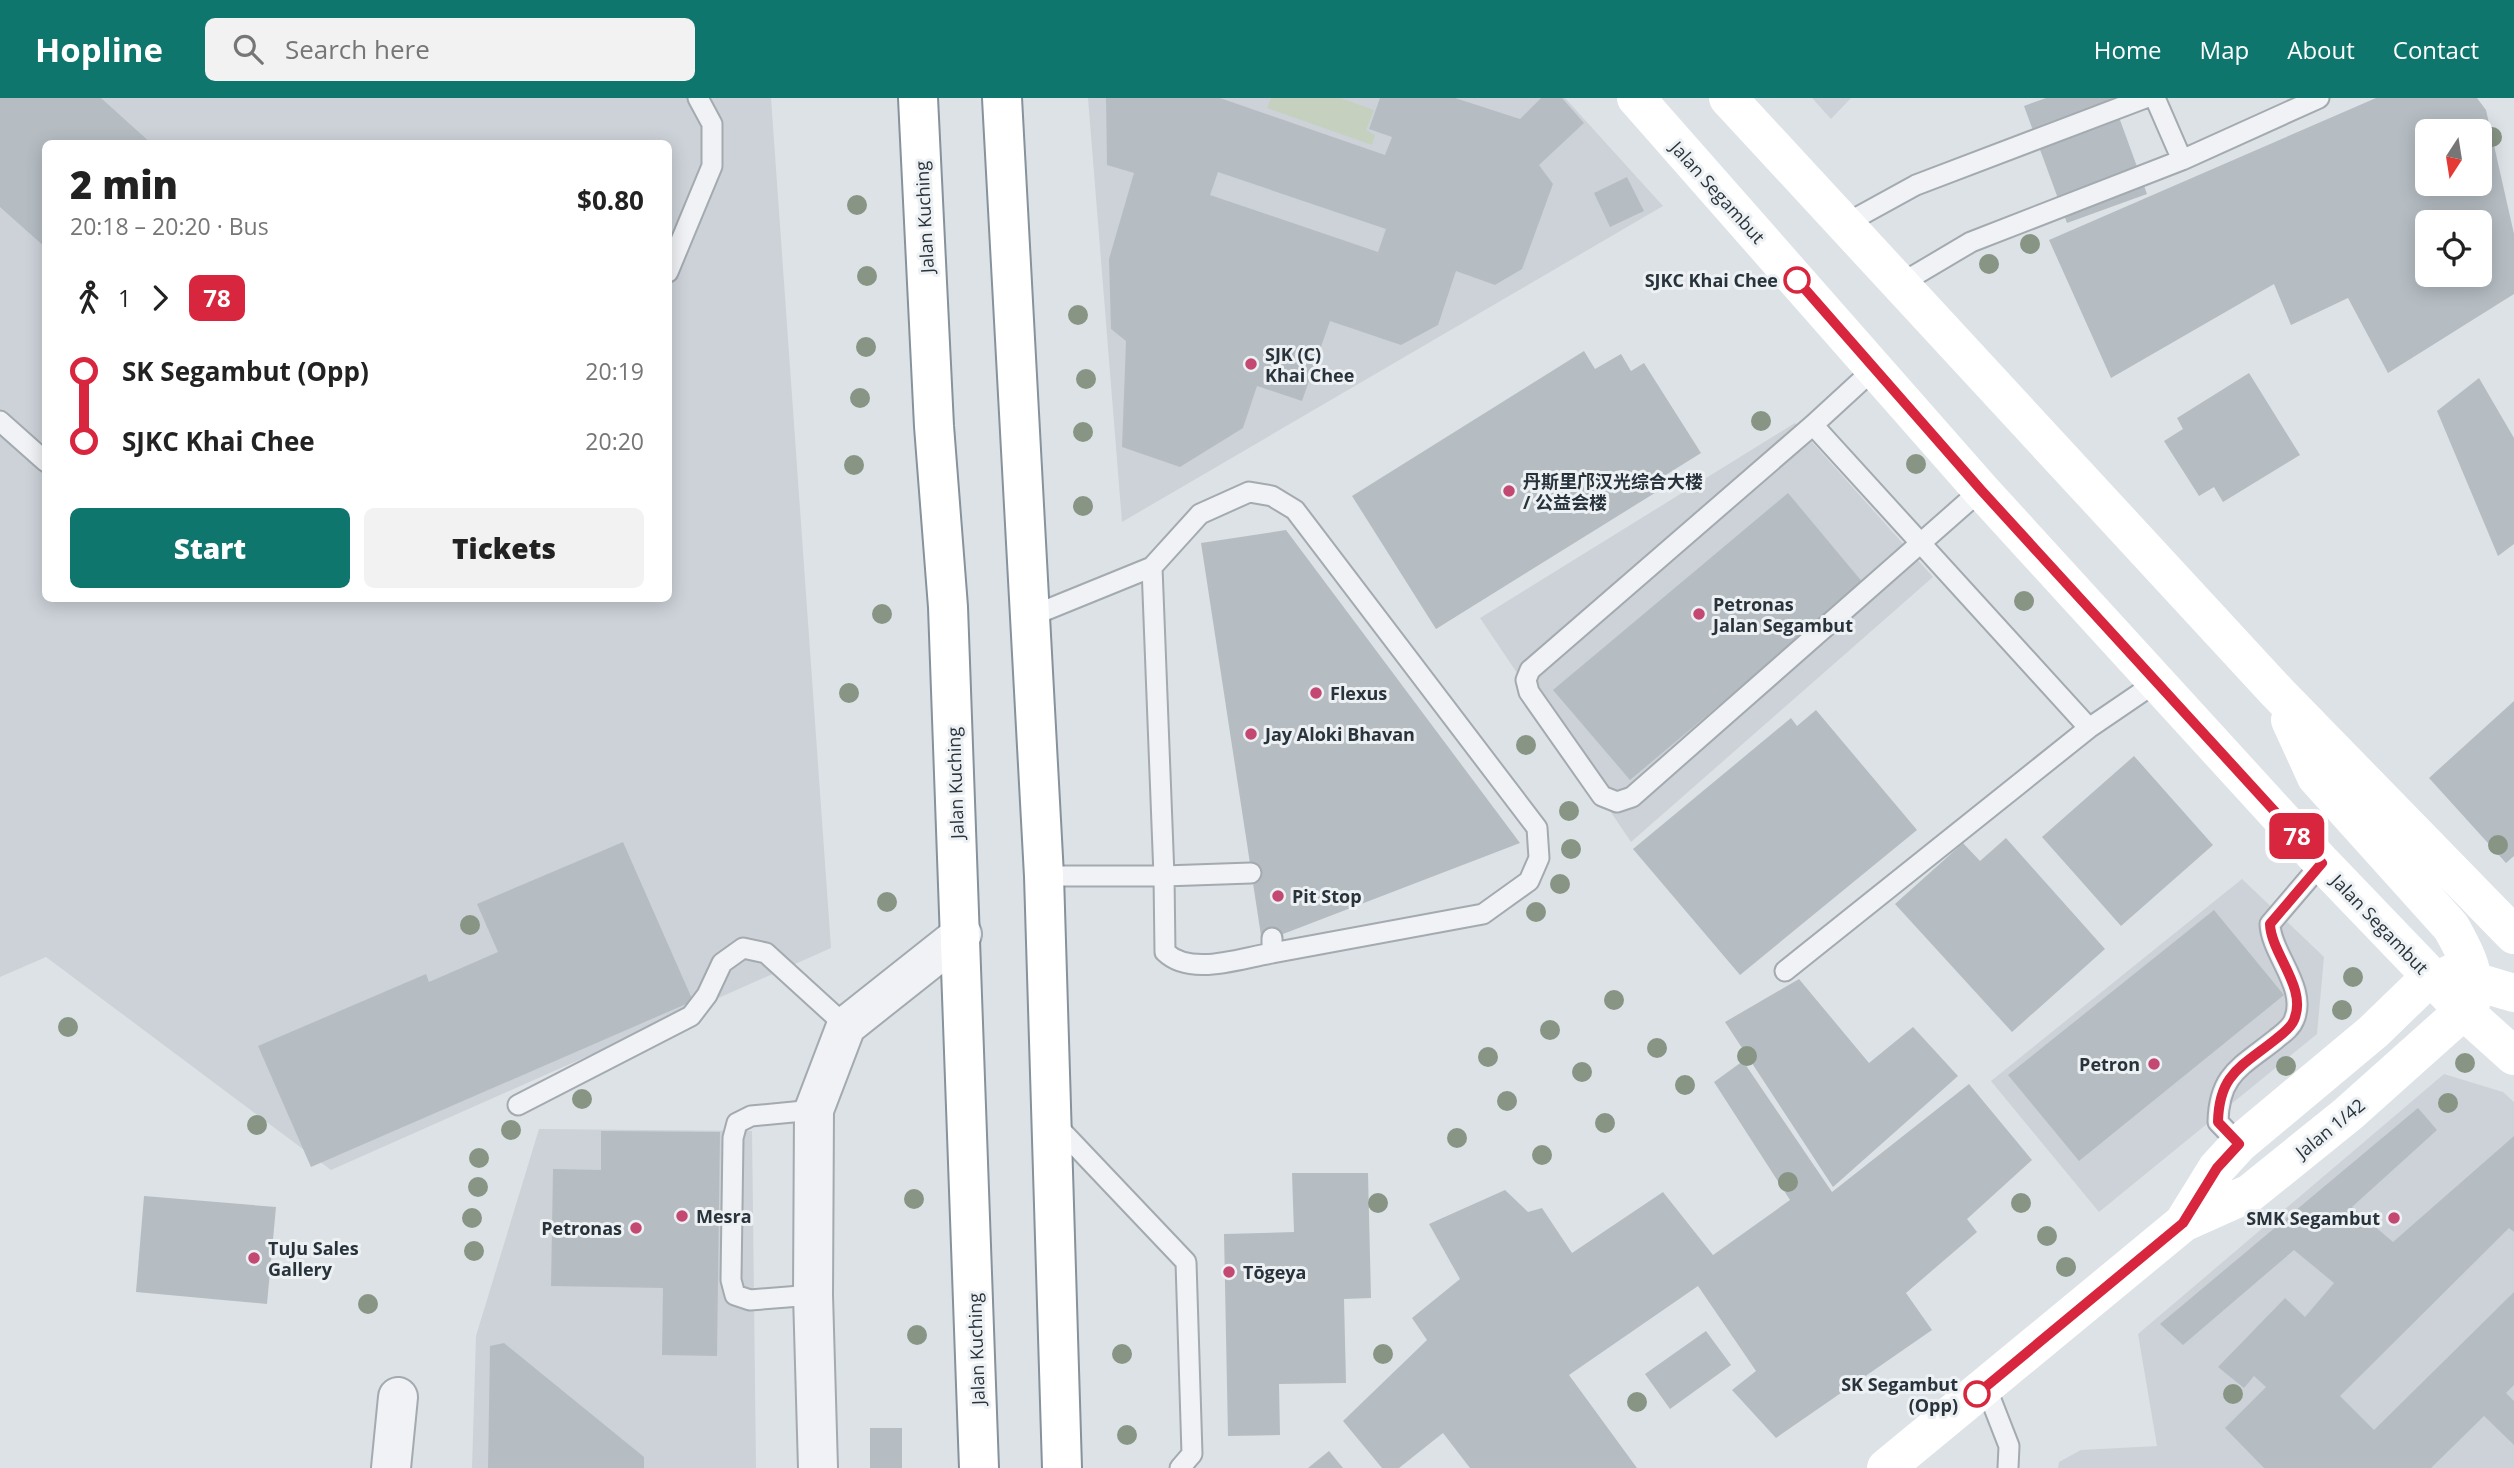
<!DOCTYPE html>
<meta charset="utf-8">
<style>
:root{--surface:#fff;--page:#f2f2f2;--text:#222;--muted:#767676;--accent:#0f766e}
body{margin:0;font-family:"Open Sans","Noto Sans SC",sans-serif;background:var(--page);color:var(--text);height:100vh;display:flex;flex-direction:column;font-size:26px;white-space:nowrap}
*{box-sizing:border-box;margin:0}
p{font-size:23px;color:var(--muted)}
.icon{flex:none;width:38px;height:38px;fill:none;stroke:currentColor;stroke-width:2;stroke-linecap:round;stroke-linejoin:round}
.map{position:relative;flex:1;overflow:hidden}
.panel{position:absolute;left:42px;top:42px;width:630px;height:462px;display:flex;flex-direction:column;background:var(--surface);border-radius:10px;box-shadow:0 4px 18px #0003}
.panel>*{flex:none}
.badge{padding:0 14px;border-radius:10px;font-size:24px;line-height:46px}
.needle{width:46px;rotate:192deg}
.controls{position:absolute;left:2415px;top:21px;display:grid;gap:14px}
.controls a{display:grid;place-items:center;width:77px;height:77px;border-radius:10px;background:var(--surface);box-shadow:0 4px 18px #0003;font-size:35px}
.map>.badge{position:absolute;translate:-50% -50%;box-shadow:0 0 0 4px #fff}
.legs{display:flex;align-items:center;gap:10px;height:77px;padding:0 28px;font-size:23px}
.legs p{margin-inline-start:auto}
.headline{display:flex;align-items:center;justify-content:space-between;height:119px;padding:0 28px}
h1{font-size:38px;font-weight:800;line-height:52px}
.button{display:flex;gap:14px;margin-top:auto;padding:14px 28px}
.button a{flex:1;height:80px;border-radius:10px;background:var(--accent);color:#fff;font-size:28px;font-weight:800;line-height:80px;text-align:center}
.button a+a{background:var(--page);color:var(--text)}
ul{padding:0 28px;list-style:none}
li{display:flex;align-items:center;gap:24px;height:70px;font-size:26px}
li i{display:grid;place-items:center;width:10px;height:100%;margin:0 9px;background:currentColor}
li i::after{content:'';width:18px;height:18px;margin:-9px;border:5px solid;border-radius:50%;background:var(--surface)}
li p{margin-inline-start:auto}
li:first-child i{background:linear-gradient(#0000 50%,currentColor 0)}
li:last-child i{background:linear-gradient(currentColor 50%,#0000 0)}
header{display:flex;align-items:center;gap:42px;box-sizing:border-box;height:98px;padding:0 35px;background:var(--accent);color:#fff}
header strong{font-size:33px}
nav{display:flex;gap:38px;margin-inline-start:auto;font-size:24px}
.search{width:490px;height:63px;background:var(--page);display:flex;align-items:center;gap:18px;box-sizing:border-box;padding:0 24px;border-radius:10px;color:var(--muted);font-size:26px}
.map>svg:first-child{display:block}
.built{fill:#ccd2d8;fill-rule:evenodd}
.green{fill:#c6d0bf}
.building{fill:#b5bdc3;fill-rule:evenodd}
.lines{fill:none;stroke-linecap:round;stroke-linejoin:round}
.lane-casing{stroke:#a3aab0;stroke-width:23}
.street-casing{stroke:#a3aab0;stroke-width:42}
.highway-casing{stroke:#86929c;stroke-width:42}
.lane{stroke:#f0f2f5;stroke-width:19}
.street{stroke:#f0f2f5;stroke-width:38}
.secondary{stroke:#fff;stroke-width:38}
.highway{stroke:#fff;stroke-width:38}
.tree{fill:#889585}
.line-1-casing{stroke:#fff;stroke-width:16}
.line-1{stroke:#d7263d;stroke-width:10}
.stop-1-dot{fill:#fff;stroke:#d7263d;stroke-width:3.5}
.poi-dot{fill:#c44972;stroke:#edf1f4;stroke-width:2.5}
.labels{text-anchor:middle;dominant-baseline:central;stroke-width:6;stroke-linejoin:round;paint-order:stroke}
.street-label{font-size:18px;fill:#28333c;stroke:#edf1f4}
.stop-label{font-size:18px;font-weight:bold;fill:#28333c;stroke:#edf1f4;text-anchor:end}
.poi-label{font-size:18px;font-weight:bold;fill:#28333c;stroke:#edf1f4;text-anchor:start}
</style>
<header>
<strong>Hopline</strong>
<div class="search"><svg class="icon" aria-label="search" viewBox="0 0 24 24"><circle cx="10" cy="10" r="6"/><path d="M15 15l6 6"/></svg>Search here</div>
<nav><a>Home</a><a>Map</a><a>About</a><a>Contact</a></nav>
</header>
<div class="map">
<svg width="2514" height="1370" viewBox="0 0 2514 1370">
<rect width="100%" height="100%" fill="#dde2e6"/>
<path class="built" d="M0 0H771L831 850 331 1072 46 859 0 879ZM46 46H668V500H46Z
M1088 0H1565L1663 108 1122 424Z
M1812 0H1851L1831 21Z
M1795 325 1933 479 1631 744 1480 520Z
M2242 781 2324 859 2317 936 2099 1114 1991 983Z
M2444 976 2503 994 2514 1004V1370H2058L2059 1364 2081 1352 2157 1348 2138 1236Z
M539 1031 752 1033 756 1370H472L476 1238Z"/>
<path class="green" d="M1271 0H1340L1374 12 1366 32 1375 37 1372 47 1267 10Z"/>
<path class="building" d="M0 0H101L152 46H46V150L0 109Z
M1106 0H1220L1385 57 1392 39 1369 31 1380 0H1455L1520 21 1541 0H1562L1584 25 1539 67 1553 86 1522 171 1495 187 1456 173 1438 227 1401 247 1330 223 1302 303 1257 288 1243 330 1180 369 1122 349 1126 243 1111 231 1109 161 1134 75 1107 67ZM1218 74 1386 131 1378 154 1210 97Z
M2046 0H2112L2147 96 2067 125 2024 8Z
M2376 0H2477L2486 12 2514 136V196L2388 275 2348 200 2291 227 2274 186 2111 280 2049 142ZM2427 33H2480V86H2427ZM2427 124H2480V177H2427Z
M1627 79 1644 113 1610 129 1594 95Z
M1584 253 1595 271 1621 256 1631 273 1644 265 1701 355 1661 380 1666 388 1436 531 1352 398Z
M2249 275 2300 357 2223 404 2214 389 2199 398 2164 343 2183 331 2177 320Z
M2479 280 2514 340V446L2498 458 2437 313Z
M1788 395 1864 486 1630 682 1553 592Z
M1286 432 1520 745 1262 844 1201 445Z
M2514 603V758L2506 765 2429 680Z
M1816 612 1917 732 1740 877 1633 751 1791 620 1797 628Z
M2134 658 2213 747 2121 828 2042 739Z
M2006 740 2105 851 2012 934 1895 806 1963 745 1980 763Z
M623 744 693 903 311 1069 258 948 426 876 429 884 498 854 477 806Z
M2214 812 2284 897 2079 1063 2008 977Z
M1799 881 1869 965 1913 929 1958 978 1833 1089 1725 924Z
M1743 963 1832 1094 1969 986 2032 1062 1967 1121 1977 1134 1906 1195 1932 1232 1776 1340 1732 1292 1756 1273 1698 1188 1569 1277 1637 1370H1470L1443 1335 1399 1370H1382L1343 1323 1427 1242 1412 1220 1460 1181 1429 1126 1505 1092 1528 1114 1542 1110 1572 1155 1663 1094 1713 1157 1790 1102 1714 984Z
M2418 1010 2437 1032 2352 1109 2393 1144 2514 1038V1134L2509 1130 2340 1298 2374 1332 2514 1194V1287L2506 1295 2514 1303V1347L2484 1318 2431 1370H2264L2225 1330 2266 1289 2254 1278 2244 1290 2218 1269 2285 1200 2305 1219 2334 1185 2294 1152 2183 1247 2160 1226Z
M601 1033 720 1034 717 1258 662 1257 663 1190 551 1188 553 1071 601 1072Z
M1292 1075H1368L1371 1200 1344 1201 1346 1285 1279 1286 1280 1337 1228 1338 1224 1136 1294 1134Z
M144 1098 276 1109 267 1206 136 1194Z
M1706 1233 1731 1267 1670 1311 1645 1276Z
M504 1245 644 1359V1370H488L490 1248Z
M870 1330H902V1370H870Z
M1329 1353 1343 1370H1308Z"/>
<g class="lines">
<g class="lane-casing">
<path id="lane" d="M2155 0 2182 62
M1845 126 1916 87 2145 0
M668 174 712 68V26L698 0
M1900 186 1971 144 2182 62 2319 0
M1874 271 1813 327 1530 572 1526 582 1529 594 1602 698 1617 704 1632 699 1981 392
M0 323 46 364
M1813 327 2089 630
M1152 469 1200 416 1249 394 1272 398 1295 412 1537 730 1539 760 1529 783 1483 816 1272 855
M1029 519 1152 469 1164 778H1044
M1251 775 1164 778 1165 854C1191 879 1240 860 1272 855V840
M1785 873 2089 630 2158 583
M518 1007 691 918 707 897 722 865 743 850 766 855 846 928
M1054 1025 1186 1164 1192 1356 1180 1370
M2239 1046 2218 1024C2219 976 2241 969 2276 941 2282 936 2291 930 2294 922 2308 890 2271 856 2270 826L2322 765
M813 1197 750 1202 735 1197 731 1182 733 1040 737 1025 751 1018 814 1012
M1986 1289 2009 1348 2008 1370"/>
</g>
<g class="street-casing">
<path id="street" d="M391 1370 398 1299
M818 1370 813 1197 814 1012 846 928 962 836"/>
</g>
<g class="highway-casing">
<path id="highway" d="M918 0 934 328 948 509 979 1370
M1002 0 1044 778 1062 1370"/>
</g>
<use href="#lane" class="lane"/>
<use href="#street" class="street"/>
<path class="secondary" d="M1636 0 1981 392 2322 765 2465 914 2514 958
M1728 0 2277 594 2514 837
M2450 876 2514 895
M2183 1125 2217 1070 2239 1046 2373 934 2431 878
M1886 1370 2183 1125 2250 1095 2348 1016 2471 906C2478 876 2465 854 2451 829L2316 679 2290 622"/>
<use href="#highway" class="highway"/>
</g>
<g class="tree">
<circle cx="2492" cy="39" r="10"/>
<circle cx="857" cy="107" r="10"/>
<circle cx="2030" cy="146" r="10"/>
<circle cx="1989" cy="166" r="10"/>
<circle cx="867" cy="178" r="10"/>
<circle cx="1078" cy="217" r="10"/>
<circle cx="866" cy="249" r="10"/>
<circle cx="1086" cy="281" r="10"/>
<circle cx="860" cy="300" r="10"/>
<circle cx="1761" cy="323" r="10"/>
<circle cx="1083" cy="334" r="10"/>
<circle cx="1916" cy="366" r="10"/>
<circle cx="854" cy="367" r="10"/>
<circle cx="1083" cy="408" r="10"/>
<circle cx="2024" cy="503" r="10"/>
<circle cx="882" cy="516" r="10"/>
<circle cx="849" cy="595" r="10"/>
<circle cx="1526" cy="647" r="10"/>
<circle cx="1569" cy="713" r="10"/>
<circle cx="2498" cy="747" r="10"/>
<circle cx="1571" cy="751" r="10"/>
<circle cx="1560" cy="786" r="10"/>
<circle cx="887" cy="804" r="10"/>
<circle cx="1536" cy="814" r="10"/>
<circle cx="470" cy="827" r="10"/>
<circle cx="2353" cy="879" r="10"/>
<circle cx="1614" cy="902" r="10"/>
<circle cx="2342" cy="912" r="10"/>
<circle cx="68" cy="929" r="10"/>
<circle cx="1550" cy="932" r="10"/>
<circle cx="1657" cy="950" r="10"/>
<circle cx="1747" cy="958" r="10"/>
<circle cx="1488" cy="959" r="10"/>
<circle cx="2465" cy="965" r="10"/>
<circle cx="2286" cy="968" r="10"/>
<circle cx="1582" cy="974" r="10"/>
<circle cx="1685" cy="987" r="10"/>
<circle cx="582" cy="1001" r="10"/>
<circle cx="1507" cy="1003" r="10"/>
<circle cx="2448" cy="1005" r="10"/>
<circle cx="1605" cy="1025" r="10"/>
<circle cx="257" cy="1027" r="10"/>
<circle cx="511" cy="1032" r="10"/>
<circle cx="1457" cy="1040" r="10"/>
<circle cx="1542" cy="1057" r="10"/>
<circle cx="479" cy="1060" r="10"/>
<circle cx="1788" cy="1084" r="10"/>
<circle cx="478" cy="1089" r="10"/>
<circle cx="914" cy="1101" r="10"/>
<circle cx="1378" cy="1105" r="10"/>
<circle cx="2021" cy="1105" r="10"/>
<circle cx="472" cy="1120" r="10"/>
<circle cx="2047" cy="1138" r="10"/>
<circle cx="474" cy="1153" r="10"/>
<circle cx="2066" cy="1169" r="10"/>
<circle cx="368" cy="1206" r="10"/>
<circle cx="917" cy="1237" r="10"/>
<circle cx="1122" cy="1256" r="10"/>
<circle cx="1383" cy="1256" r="10"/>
<circle cx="2233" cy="1296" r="10"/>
<circle cx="1637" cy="1304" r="10"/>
<circle cx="1127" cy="1337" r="10"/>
</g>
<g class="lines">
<g class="line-1-casing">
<path id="line-1" d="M1797 182 1981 392 2322 765 2270 826C2271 856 2308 890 2294 922 2291 930 2282 936 2276 941 2241 969 2219 976 2218 1024L2239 1046 2217 1070 2183 1125 1977 1296"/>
</g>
<use href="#line-1" class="line-1"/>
</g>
<g class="stop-1-dot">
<circle cx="1797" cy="182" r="12"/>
<circle cx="1977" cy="1296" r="12"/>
</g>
<g class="poi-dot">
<circle cx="1251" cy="266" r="7"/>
<circle cx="1509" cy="393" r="7"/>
<circle cx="1699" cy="516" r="7"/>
<circle cx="1316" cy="595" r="7"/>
<circle cx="1251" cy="636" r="7"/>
<circle cx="1278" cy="798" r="7"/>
<circle cx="2154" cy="966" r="7"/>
<circle cx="682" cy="1118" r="7"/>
<circle cx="2394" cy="1120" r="7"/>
<circle cx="636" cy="1130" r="7"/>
<circle cx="254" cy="1160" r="7"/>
<circle cx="1229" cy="1174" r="7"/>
</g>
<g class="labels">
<g class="street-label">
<text transform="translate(1718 94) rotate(48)">Jalan Segambut</text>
<text transform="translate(924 119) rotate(-93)">Jalan Kuching</text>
<text transform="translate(955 685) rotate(-92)">Jalan Kuching</text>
<text transform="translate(2380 826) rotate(46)">Jalan Segambut</text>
<text transform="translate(2330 1030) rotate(-39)">Jalan 1/42</text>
<text transform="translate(976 1251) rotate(-92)">Jalan Kuching</text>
</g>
<g class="stop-label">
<text x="1778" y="182">SJKC Khai Chee</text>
<text x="1958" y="1286">SK Segambut<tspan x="1958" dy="21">(Opp)</tspan></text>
</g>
<g class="poi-label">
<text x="1265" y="256">SJK (C)<tspan x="1265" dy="21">Khai Chee</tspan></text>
<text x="1523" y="383">丹斯里邝汉光综合大楼<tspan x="1523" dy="21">/ 公益会楼</tspan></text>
<text x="1713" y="506">Petronas<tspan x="1713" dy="21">Jalan Segambut</tspan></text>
<text x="1330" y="595">Flexus</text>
<text x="1265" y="636">Jay Aloki Bhavan</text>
<text x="1292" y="798">Pit Stop</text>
<text x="2140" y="966" text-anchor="end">Petron</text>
<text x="696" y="1118">Mesra</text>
<text x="2380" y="1120" text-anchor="end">SMK Segambut</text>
<text x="622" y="1130" text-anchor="end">Petronas</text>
<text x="268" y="1150">TuJu Sales<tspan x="268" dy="21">Gallery</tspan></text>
<text x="1243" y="1174">Tōgeya</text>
</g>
</g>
</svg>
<div class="controls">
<a><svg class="needle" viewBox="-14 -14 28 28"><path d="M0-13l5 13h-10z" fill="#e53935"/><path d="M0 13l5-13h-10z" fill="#767676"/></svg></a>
<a><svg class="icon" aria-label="locate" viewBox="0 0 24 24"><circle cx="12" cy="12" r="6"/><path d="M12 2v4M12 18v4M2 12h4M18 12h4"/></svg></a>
</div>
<b class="badge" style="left:2297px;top:738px;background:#d7263d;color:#fff">78</b>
<section class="panel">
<div class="headline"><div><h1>2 min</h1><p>20:18 – 20:20 · Bus</p></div><b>$0.80</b></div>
<div class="legs"><svg class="icon" aria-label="walk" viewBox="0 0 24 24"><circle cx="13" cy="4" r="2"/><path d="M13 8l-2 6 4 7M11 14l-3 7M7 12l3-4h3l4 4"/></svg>1<svg class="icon" aria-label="forward" viewBox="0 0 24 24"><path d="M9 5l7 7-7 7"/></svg><b class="badge" style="background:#d7263d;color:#fff">78</b></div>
<ul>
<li><i style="color:#d7263d"></i><b>SK Segambut (Opp)</b><p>20:19</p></li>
<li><i style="color:#d7263d"></i><b>SJKC Khai Chee</b><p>20:20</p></li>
</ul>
<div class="button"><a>Start</a><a>Tickets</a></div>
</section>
</div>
